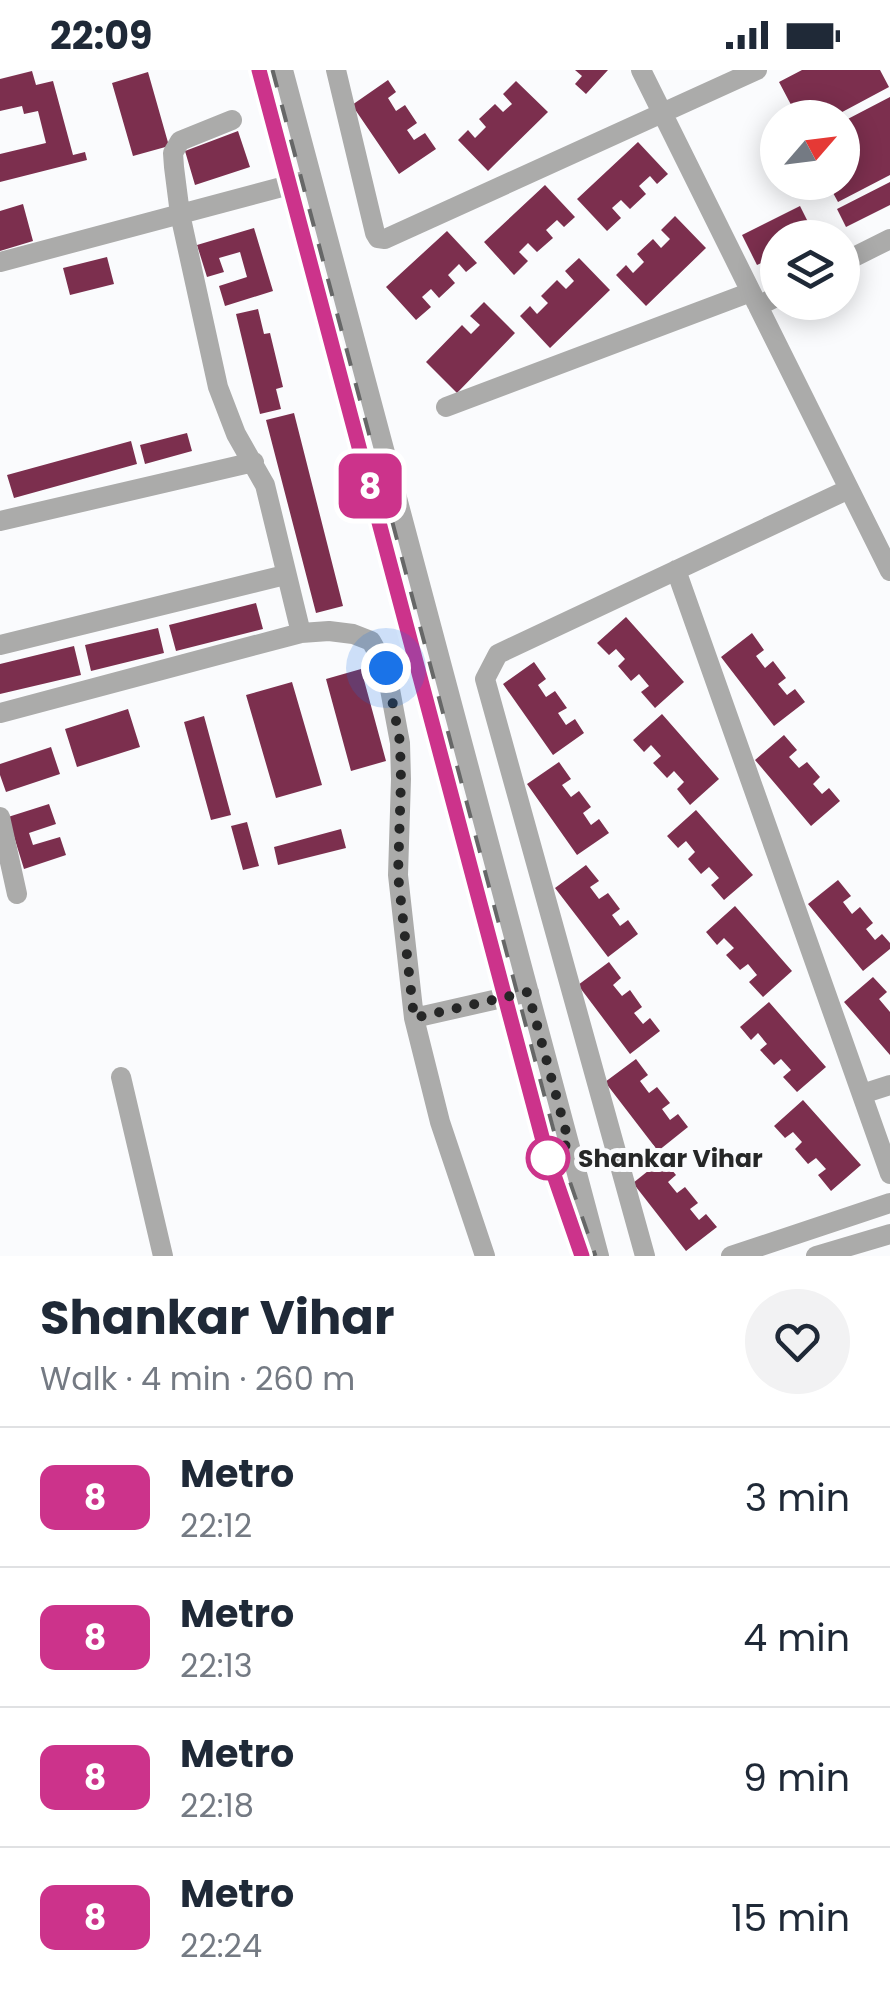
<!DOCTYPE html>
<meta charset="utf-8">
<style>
:root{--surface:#fff;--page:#f2f2f3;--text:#1f2937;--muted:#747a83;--line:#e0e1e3}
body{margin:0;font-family:Poppins,sans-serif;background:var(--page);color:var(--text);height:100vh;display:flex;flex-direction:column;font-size:38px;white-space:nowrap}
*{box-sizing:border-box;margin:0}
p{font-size:32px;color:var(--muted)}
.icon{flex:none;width:55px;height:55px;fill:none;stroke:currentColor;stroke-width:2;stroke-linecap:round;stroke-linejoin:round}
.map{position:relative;height:1186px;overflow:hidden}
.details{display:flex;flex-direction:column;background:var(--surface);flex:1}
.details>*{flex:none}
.badge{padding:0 20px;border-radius:15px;font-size:35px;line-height:65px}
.needle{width:65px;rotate:62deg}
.fabs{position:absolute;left:760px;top:30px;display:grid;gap:20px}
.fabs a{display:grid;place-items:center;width:100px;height:100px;border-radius:50%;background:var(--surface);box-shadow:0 5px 25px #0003;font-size:50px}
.you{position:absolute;width:50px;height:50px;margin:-25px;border:8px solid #fff;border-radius:50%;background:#1a73e8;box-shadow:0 0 0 15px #1a73e833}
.map>.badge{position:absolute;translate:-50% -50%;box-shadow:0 0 0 5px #fff}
.round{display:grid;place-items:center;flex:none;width:105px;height:105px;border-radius:52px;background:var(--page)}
.summary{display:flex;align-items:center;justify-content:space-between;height:170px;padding:0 40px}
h1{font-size:48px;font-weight:700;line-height:75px}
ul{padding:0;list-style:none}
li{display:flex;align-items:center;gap:30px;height:140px;padding:0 40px;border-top:2px solid var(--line)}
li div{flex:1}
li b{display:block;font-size:38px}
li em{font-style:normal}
li .badge{min-width:110px;font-weight:700;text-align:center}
.status{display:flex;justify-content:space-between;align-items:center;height:70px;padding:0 50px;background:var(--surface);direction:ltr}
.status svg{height:28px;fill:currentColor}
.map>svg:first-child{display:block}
.building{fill:#7c2f4e}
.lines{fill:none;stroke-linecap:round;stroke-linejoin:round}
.minor{stroke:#ababaa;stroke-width:20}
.rail{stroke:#666767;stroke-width:5;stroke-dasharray:18 18;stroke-linecap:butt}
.line-casing{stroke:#fff;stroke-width:22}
.line{stroke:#cc338b;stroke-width:15}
.walk{stroke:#262727;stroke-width:10;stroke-dasharray:0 18}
.stop-dot{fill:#fff;stroke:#cc338b;stroke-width:5}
.labels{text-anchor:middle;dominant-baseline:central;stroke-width:10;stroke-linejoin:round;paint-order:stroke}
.stop-label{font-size:25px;font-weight:bold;fill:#262727;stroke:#fafbfd;text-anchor:start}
</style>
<div class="status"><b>22:09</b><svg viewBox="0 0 49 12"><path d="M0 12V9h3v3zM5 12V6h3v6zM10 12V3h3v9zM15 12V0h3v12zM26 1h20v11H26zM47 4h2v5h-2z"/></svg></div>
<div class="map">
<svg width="890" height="1186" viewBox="0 0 890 1186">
<rect width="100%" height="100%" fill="#fafbfd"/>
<path class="building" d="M575 0H608L586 24 575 14 582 6Z
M802 0H880L889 17 831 48H798L779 12Z
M32 1 36 15 53 11 73 85 85 82 87 90 0 112V84L46 73 38 41 24 44 22 36 0 41V9Z
M148 2 169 76 133 86 112 13Z
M388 10 396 22 388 28 396 41 405 35 417 53 407 60 414 70 425 63 436 79 399 104 352 35Z
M516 11 548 42 488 101 458 70 468 60 475 68 486 57 479 49 495 34 503 42 512 34 503 24Z
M890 27V105L838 132 827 112H842V52Z
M238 61 250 97 195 115 185 81Z
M638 72 668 104 657 114 650 106 639 116 646 124 630 139 621 130 612 138 621 148 607 161 577 129Z
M890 112V135L846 157 837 139Z
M545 115 575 147 564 157 557 150 546 160 553 168 537 182 528 173 519 182 528 191 514 205 484 172Z
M23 134 33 171 0 181V141Z
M800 136 815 166 778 168V185L757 195 742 165Z
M675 146 706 178 646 236 616 205 626 195 633 203 644 192 637 184 653 169 661 178 670 169 661 160Z
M254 158 273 221 225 236 219 216 247 207 240 182 219 188 224 202 207 207 197 175Z
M447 161 477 193 466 202 459 194 448 205 455 213 439 228 431 219 422 227 431 237 416 250 386 217Z
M107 187 114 214 70 225 63 198Z
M579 188 610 220 550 278 520 246 530 236 537 244 548 233 541 226 557 210 566 219 574 211 565 201Z
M484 232 515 263 457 323 426 292 462 255 471 264 480 255 470 246Z
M258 239 264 264 270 263 283 317 276 319 281 339 260 344 236 244Z
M294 343 343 536 316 543 266 350Z
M187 363 192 381 145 394 140 375Z
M131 371 137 394 14 428 7 405Z
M256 533 263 559 176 581 169 555Z
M626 547 684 612 655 638 641 622 649 616 639 604 631 611 618 596 625 589 616 579 609 585 597 573Z
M158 558 164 583 91 601 85 575Z
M752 563 764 580 756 586 765 598 773 591 786 608 778 614 787 625 795 619 805 632 774 656 721 587Z
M74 576 81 605 0 624V594Z
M534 592 546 609 538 615 546 627 555 621 567 638 558 643 566 655 575 649 584 663 553 685 503 614Z
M361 599 386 691 351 701 326 609Z
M292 612 322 715 276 728 246 625Z
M128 639 140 677 77 697 65 659Z
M662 644 719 709 690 735 677 719 684 712 674 701 667 708 653 693 661 686 651 675 644 682 633 670Z
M204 646 231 745 211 750 184 652Z
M784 665 797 680 789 687 799 698 807 692 820 707 813 714 822 724 829 718 840 731 811 756 755 690Z
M51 677 60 704 6 722 0 705V694Z
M559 692 571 709 562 715 571 727 579 721 591 737 583 743 591 755 599 749 609 763 577 785 527 714Z
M49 734 56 754 29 763 33 775 60 767 66 785 24 799 8 747Z
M696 740 753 805 724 830 711 815 719 808 709 797 701 804 688 789 695 782 686 771 678 778 667 766Z
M247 752 259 796 243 800 231 756Z
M341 759 346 778 278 795 274 777Z
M586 795 599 811 590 817 599 829 608 823 620 839 612 845 620 856 628 850 638 864 608 887 555 818Z
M838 810 851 826 843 832 852 844 860 837 873 853 866 859 875 870 882 864 890 873V879L863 901 808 834Z
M735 836 792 901 763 927 749 912 757 905 748 894 740 900 726 885 734 878 724 868 717 875 706 862Z
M609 892 621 908 613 915 622 926 630 920 642 937 634 943 643 954 650 948 660 961 630 984 578 915Z
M873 907 887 922 879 929 890 942V985L844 932Z
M769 932 826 997 797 1022 783 1007 791 1000 781 989 774 995 760 980 767 974 758 963 751 970 740 957Z
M636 989 648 1005 640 1011 649 1023 657 1017 670 1033 662 1039 670 1050 678 1044 688 1057 658 1081 605 1012Z
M803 1030 861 1095 831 1121 818 1105 826 1099 816 1088 808 1094 795 1079 802 1072 793 1062 785 1068 774 1056Z
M663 1089 676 1105 668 1112 677 1123 685 1117 698 1133 690 1139 699 1150 706 1144 717 1157 686 1181 633 1113Z"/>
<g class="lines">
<path class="minor" d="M283 0 599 1186
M336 0 375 163 378 168 385 169 757 0
M641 0 757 234
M232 50 180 71 173 83 174 97 180 144 218 317 236 364 265 415 301 563
M0 192 312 109
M842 193 890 169
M778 226 758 236 890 501
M446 337 751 222
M0 451 254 392
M676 500 890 1104
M0 575 285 505
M0 643 301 563 329 561 353 564 371 571 386 598 400 673 401 709 398 805 414 948 440 1052 485 1186
M0 747 17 824
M414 948 529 922
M121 1007 163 1186
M862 1024 890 1015
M645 1186 485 609 498 584 849 419
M731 1186 890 1133
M816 1186 890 1164"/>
<path class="rail" d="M272 0 558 1079 595 1186"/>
</g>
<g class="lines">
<g class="line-casing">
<path id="line" d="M259 0 546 1082 582 1186"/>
</g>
<use href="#line" class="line"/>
<path class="walk" d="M386 598 400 672 401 710 398 805 414 948 528 922 569 1073 548 1088"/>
</g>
<circle class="stop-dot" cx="548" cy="1088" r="20"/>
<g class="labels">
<g class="stop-label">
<text x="578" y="1088">Shankar Vihar</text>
</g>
</g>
</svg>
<div class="fabs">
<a><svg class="needle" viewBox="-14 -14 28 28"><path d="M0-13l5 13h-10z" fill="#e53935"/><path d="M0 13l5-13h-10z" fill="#747a83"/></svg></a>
<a><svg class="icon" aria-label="layers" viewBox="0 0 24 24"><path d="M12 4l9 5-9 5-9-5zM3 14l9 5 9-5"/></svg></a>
</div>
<div class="you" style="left:386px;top:598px"></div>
<b class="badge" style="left:370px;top:416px;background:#cc338b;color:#fff">8</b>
</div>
<section class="details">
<div class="summary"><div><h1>Shankar Vihar</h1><p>Walk · 4 min · 260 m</p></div><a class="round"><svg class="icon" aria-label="heart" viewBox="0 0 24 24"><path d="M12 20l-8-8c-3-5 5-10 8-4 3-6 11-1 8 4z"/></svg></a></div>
<ul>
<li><span class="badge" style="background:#cc338b;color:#fff">8</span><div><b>Metro</b><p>22:12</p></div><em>3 min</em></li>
<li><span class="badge" style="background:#cc338b;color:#fff">8</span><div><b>Metro</b><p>22:13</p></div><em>4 min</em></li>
<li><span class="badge" style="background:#cc338b;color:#fff">8</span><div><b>Metro</b><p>22:18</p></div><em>9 min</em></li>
<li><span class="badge" style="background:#cc338b;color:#fff">8</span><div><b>Metro</b><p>22:24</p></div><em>15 min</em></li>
</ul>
</section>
